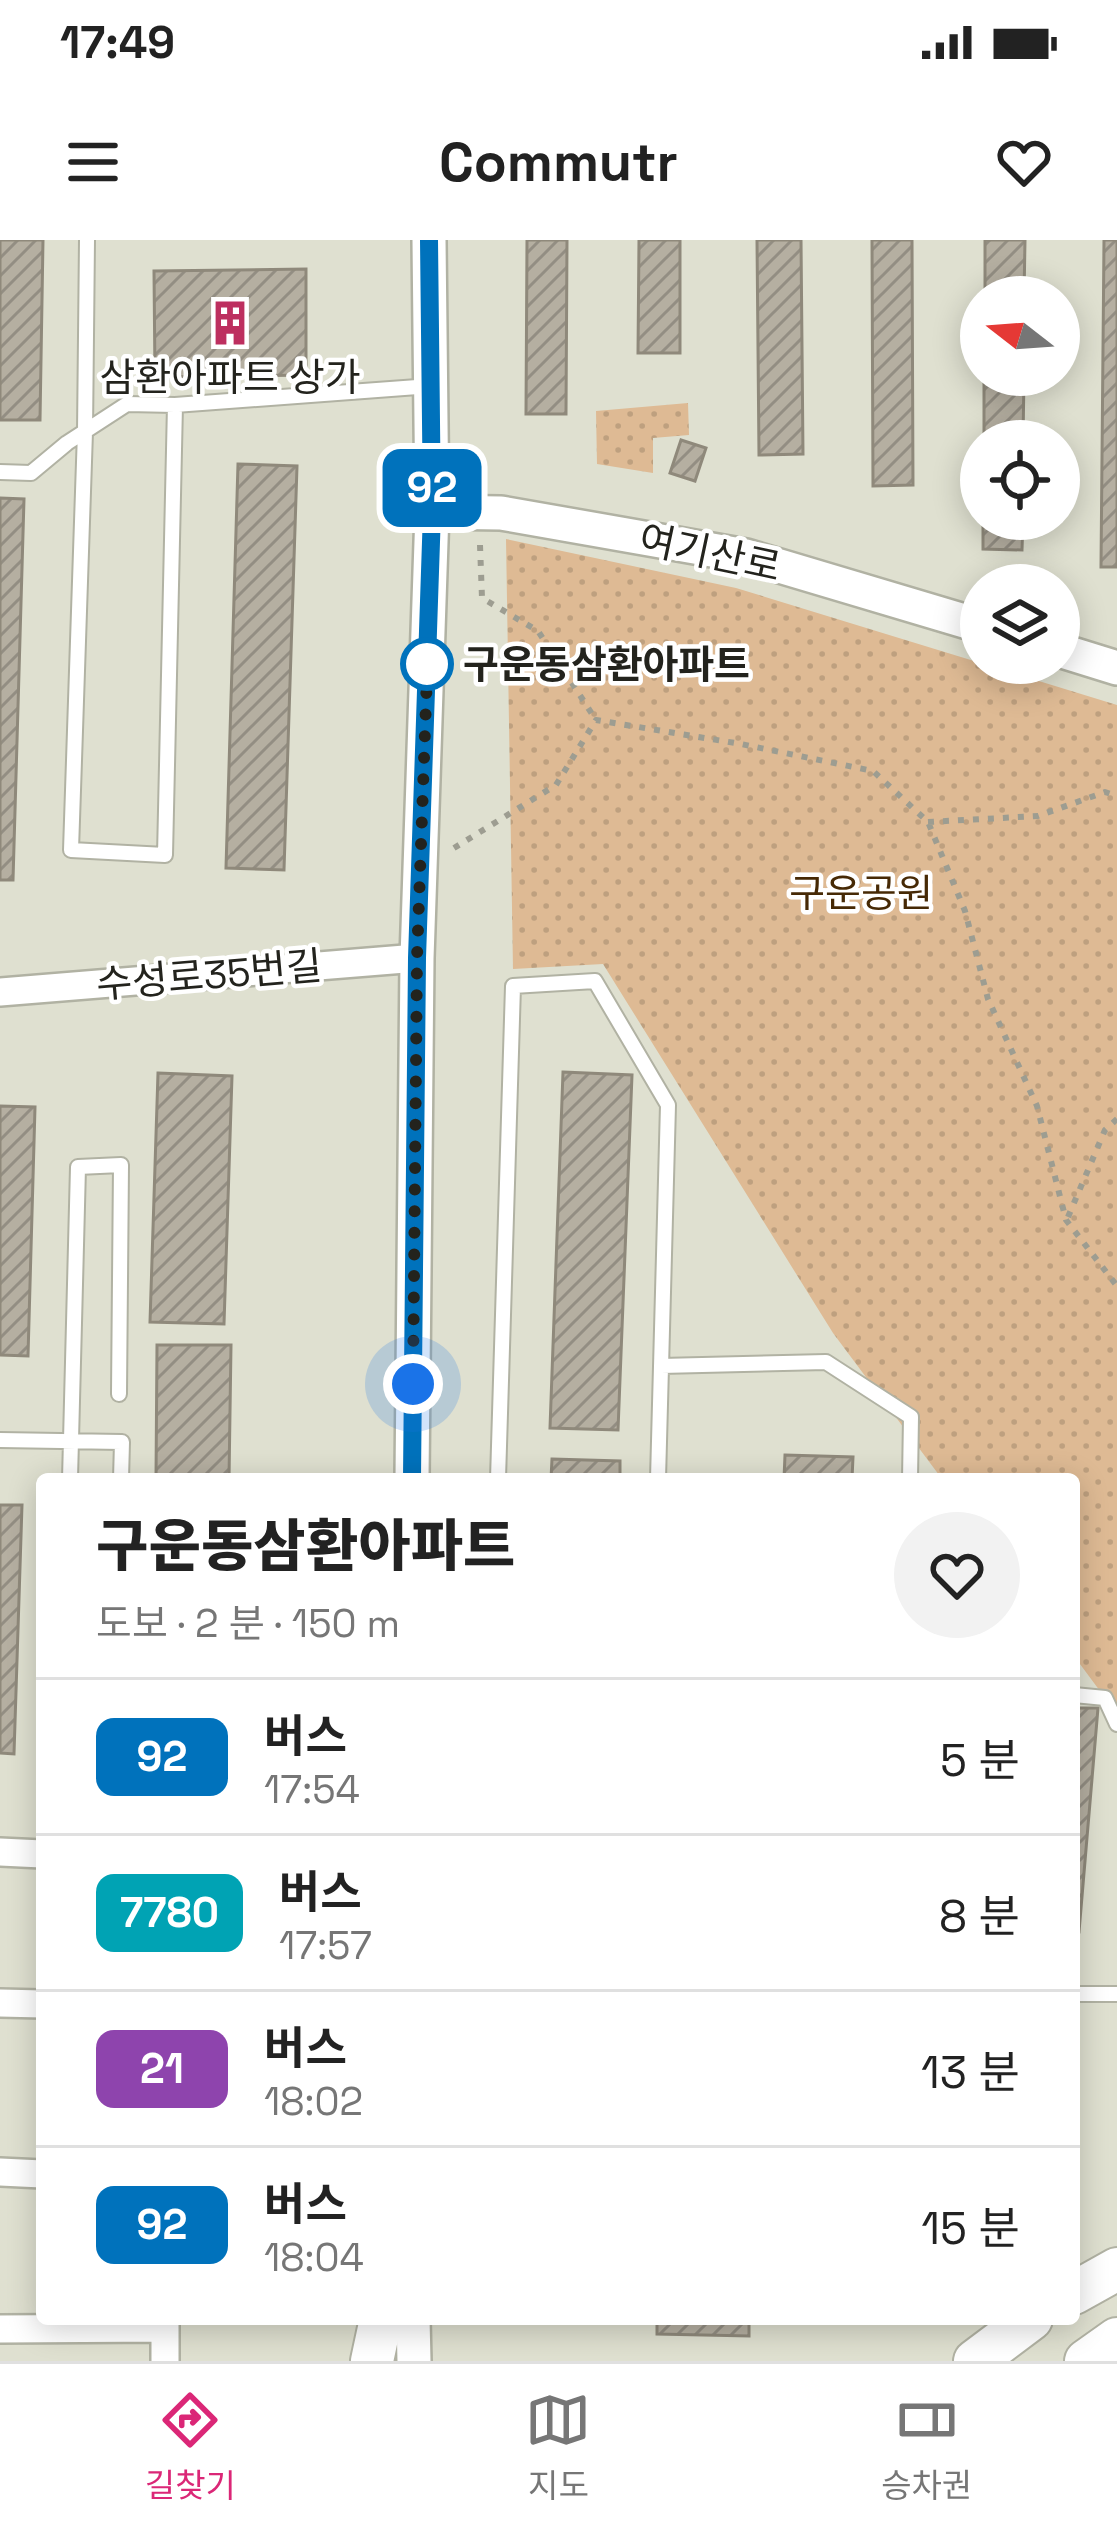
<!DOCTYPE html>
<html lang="ko">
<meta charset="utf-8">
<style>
:root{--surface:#fff;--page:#f2f2f2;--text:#222;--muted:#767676;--line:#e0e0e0;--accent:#db2777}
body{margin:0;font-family:"Space Grotesk","Noto Sans KR",sans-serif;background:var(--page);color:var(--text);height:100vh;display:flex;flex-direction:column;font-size:45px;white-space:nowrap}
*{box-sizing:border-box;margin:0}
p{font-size:39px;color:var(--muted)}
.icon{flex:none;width:66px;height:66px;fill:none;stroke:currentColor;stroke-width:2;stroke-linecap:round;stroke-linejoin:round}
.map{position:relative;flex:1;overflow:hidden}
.drawer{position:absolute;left:36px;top:1233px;width:1044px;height:852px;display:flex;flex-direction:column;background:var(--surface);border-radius:12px;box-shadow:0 6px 30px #0003}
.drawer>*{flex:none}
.badge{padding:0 24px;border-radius:18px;font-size:42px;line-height:78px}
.needle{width:78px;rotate:287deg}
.fabs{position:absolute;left:960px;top:36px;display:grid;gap:24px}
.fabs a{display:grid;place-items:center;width:120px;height:120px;border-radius:50%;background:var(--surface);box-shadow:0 6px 30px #0003;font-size:60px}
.you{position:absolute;width:60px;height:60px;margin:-30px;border:9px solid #fff;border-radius:50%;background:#1a73e8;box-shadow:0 0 0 18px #1a73e833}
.map>.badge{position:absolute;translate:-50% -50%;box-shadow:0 0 0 6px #fff}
.round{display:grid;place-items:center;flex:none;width:126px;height:126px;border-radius:63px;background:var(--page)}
.headline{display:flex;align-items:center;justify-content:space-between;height:204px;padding:0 60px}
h1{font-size:57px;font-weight:800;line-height:90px}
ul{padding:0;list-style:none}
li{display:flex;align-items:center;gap:36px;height:156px;padding:0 60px;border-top:3px solid var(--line)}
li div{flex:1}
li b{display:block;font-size:45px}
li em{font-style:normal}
li .badge{min-width:132px;font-weight:700;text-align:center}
.status{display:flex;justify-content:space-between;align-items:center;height:84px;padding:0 60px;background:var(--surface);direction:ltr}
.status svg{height:33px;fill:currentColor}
header{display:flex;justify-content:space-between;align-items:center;height:156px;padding:0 60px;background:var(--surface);font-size:54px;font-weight:800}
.menu{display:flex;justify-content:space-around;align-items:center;height:168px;border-top:3px solid var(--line);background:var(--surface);font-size:33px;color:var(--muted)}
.menu a{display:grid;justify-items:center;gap:6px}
.menu .current{color:var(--accent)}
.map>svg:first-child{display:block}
.park{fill:url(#park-dots)}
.building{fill:url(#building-hatch);stroke:#8f897b;stroke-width:3}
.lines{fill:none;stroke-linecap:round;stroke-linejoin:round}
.service-casing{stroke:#b1b2a3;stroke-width:18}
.minor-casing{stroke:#b1b2a3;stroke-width:32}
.tertiary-casing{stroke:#b1b2a3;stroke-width:38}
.primary-casing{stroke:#b1b2a3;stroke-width:46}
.path{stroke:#9d9d91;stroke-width:6;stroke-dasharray:6 9;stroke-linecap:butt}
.service{stroke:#fff;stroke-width:14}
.minor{stroke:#fff;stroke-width:27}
.tertiary{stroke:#fff;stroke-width:33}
.primary{stroke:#fff;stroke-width:42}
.line-casing{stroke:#fff;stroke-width:27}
.line{stroke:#0072bc;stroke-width:18}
.walk{stroke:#23231d;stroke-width:12;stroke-dasharray:0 21.6}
.stop-dot{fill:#fff;stroke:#0072bc;stroke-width:6}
.labels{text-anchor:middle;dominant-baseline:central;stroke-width:9;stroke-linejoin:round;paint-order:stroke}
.poi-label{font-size:39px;fill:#23231d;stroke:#fff}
.street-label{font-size:39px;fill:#23231d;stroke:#fff}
.stop-label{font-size:39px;font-weight:bold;fill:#23231d;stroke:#fff;text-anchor:start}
.park-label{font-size:39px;fill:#462905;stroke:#fff}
</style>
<div class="status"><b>17:49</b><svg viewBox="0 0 49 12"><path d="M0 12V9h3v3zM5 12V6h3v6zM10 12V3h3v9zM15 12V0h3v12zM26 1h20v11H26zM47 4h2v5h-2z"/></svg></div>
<header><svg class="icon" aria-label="menu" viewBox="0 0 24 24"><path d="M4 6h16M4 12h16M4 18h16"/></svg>Commutr<svg class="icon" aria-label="heart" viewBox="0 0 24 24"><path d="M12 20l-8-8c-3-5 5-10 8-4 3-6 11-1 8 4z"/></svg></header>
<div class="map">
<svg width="1117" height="2121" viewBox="0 0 1117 2121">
<defs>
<pattern id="park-dots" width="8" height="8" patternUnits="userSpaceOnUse" patternTransform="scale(3)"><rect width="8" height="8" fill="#deba94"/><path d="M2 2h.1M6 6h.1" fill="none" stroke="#bea07f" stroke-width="1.8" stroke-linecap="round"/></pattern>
<pattern id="building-hatch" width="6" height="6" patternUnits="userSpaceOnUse" patternTransform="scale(3)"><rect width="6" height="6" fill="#b5afa1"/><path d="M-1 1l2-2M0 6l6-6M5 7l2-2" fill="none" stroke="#938e83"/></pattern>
</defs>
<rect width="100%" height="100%" fill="#dfe0d0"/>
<path class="park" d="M688 163 689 195 653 198V233L597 224 596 171Z
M506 299 736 348 1117 465V1474L1074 1416V1239H942L833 1093 603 724 513 729Z"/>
<path class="building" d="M0 0H43L40 180H0Z
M527 0H567L566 174H526Z
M639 0H680V113H638Z
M757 0H801L803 214 759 215Z
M872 0H912L913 245 873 246Z
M985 0H1025L1024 57H985Z
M1104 0H1117V327H1101Z
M306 29V135L155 137 154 31Z
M984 135H1024L1023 201H984Z
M681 200 706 208 695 241 670 233Z
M238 224 297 226 284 630 226 628Z
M0 258 24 259 13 640H0Z
M983 279H1023L1022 310 983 309Z
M563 832 632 835 618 1190 550 1188Z
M158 833 232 836 224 1084 150 1082Z
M0 866 35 867 28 1116 0 1115Z
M157 1105H231L229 1239H156Z
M785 1215 853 1217 852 1239H784Z
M552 1219 620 1221V1239H551Z
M0 1265H22L14 1514 0 1513Z
M1074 1468H1098L1079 1692H1074Z
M657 2079H749V2096L657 2094Z"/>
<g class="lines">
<g class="service-casing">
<path id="service" d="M87 0 85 192 71 610 165 615 175 165
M0 232 31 233 67 203 127 164 175 165 431 146
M661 1126 826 1122 911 1177 910 1239
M0 1200 122 1202 121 1239
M70 1239 78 927 121 925 119 1154
M498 1239 513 746 595 741 668 865 658 1239
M1074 1455 1105 1458 1117 1484
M1074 1754H1117"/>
</g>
<g class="minor-casing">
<path id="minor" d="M0 752 417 718
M0 1612 42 1614
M0 1763 42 1764
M0 1932 42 1934
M0 2089 165 2088
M165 2121V2079"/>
</g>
<g class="tertiary-casing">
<path id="tertiary" d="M432 272 501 273 746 316 981 386
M1059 410 1117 428
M412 1239 417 718 432 272 429 0
M413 2079 414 2121"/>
</g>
<g class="primary-casing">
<path id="primary" d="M1074 2053 1117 2029
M372 2121 381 2079
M975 2121 1031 2079
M1086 2121 1117 2099"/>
</g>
<path class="path" d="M480 305 482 358 538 391 596 480
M928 582 1038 576 1105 552 1117 556
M454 608 556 545 596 480 741 504 873 531 928 582 965 671 988 759 1037 866 1066 980 1117 1046
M1068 977 1105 890 1117 879"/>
<use href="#service" class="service"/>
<use href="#minor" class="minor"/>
<use href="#tertiary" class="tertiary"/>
<use href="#primary" class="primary"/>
</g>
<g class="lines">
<g class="line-casing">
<path id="line" d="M412 1239 417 718 432 272 429 0"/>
</g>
<use href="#line" class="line"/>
<path class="walk" d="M413 1144 417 718 428 406 427 424"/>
</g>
<defs>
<g id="building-bare" transform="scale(3.6)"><path d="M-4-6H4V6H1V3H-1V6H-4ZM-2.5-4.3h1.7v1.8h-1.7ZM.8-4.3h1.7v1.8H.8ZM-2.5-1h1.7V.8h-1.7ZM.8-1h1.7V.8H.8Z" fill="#bd2f5f" stroke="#fff" stroke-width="2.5" paint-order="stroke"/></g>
</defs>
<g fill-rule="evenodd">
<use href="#building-bare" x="230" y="83"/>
</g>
<circle class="stop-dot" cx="427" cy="424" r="24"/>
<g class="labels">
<g class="poi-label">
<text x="230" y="137">삼환아파트 상가</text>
</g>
<g class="street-label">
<text transform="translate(710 313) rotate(12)">여기산로</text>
<text transform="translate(209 735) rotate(-5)">수성로35번길</text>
</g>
<g class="stop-label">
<text x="463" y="424">구운동삼환아파트</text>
</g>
<g class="park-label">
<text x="861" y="653">구운공원</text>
</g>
</g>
</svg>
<div class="fabs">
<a><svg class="needle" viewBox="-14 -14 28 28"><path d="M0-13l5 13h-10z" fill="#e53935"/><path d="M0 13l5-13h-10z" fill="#767676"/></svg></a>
<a><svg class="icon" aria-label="locate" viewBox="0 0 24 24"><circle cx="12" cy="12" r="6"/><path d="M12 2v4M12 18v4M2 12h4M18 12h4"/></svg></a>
<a><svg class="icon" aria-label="layers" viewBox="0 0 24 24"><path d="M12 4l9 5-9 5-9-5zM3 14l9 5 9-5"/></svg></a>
</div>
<div class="you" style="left:413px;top:1144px"></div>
<b class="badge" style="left:432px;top:248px;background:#0072bc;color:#fff">92</b>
<section class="drawer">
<div class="headline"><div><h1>구운동삼환아파트</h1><p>도보 · 2 분 · 150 m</p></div><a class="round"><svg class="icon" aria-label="heart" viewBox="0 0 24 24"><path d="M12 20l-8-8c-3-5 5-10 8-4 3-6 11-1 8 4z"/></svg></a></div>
<ul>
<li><span class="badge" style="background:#0072bc;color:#fff">92</span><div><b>버스</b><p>17:54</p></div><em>5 분</em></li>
<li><span class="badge" style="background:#00a3b4;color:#fff">7780</span><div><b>버스</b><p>17:57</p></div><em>8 분</em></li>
<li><span class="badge" style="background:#8e44ad;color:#fff">21</span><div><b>버스</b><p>18:02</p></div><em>13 분</em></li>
<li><span class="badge" style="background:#0072bc;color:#fff">92</span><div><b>버스</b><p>18:04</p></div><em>15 분</em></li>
</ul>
</section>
</div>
<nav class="menu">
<a class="current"><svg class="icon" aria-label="directions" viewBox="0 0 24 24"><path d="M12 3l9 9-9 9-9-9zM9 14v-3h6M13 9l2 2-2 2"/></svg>길찾기</a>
<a><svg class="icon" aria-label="map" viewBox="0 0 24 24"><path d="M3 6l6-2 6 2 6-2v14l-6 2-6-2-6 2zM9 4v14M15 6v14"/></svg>지도</a>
<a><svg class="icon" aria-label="tickets" viewBox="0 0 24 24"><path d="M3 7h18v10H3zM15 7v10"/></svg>승차권</a>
</nav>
